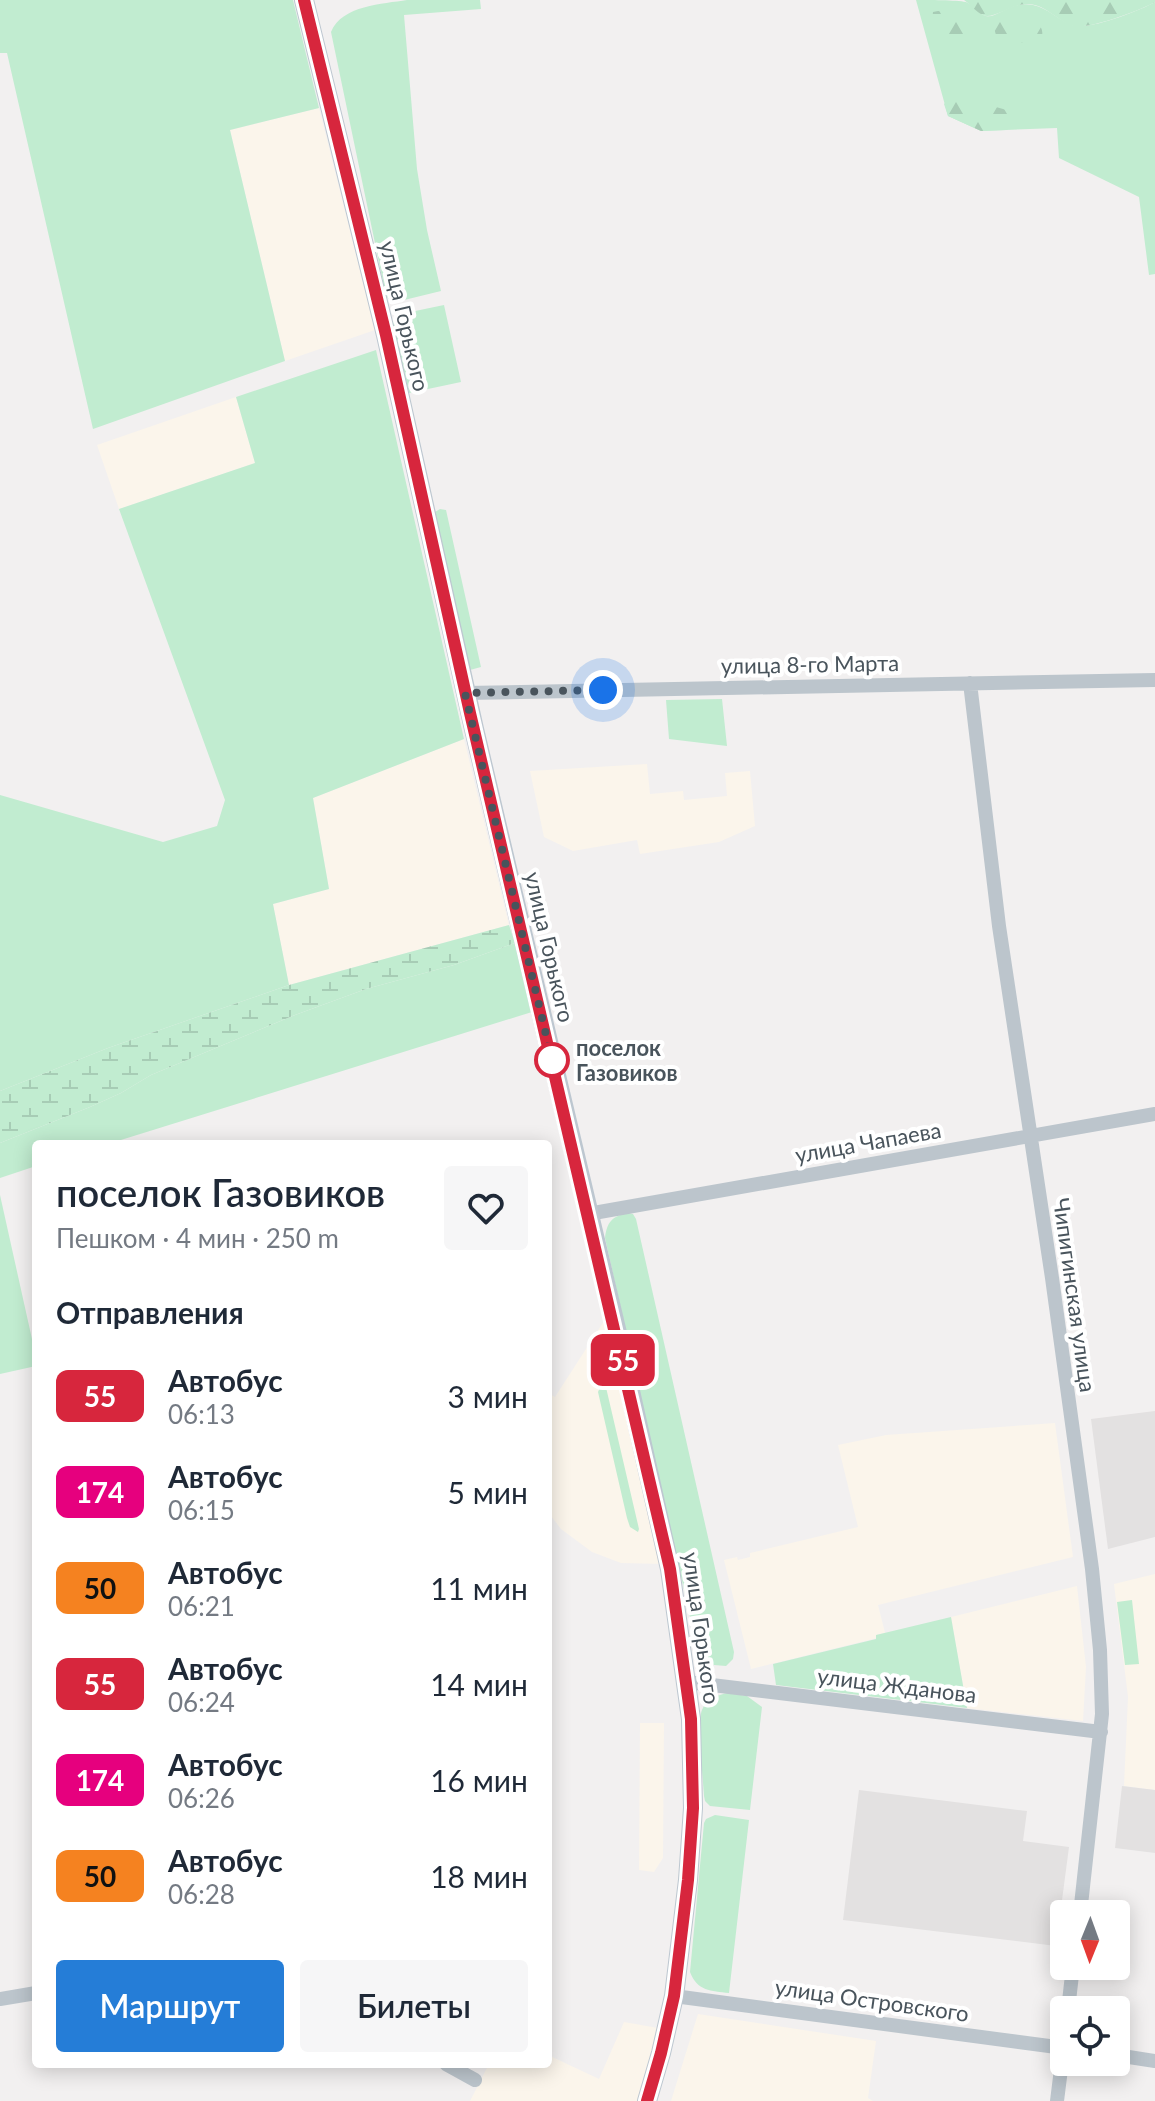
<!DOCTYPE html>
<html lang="ru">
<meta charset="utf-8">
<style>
:root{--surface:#fff;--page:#f6f6f7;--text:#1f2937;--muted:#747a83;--accent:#257dd7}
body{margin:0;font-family:Lato,sans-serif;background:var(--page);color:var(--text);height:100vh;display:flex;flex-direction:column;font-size:30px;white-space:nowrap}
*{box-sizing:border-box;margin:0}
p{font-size:26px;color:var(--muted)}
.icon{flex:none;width:44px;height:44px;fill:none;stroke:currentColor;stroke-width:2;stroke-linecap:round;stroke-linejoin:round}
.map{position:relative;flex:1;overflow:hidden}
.details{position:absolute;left:32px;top:1140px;width:520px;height:928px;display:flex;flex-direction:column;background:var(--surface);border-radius:8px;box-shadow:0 4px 20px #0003}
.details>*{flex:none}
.badge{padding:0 16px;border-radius:12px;font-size:28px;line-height:52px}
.needle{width:52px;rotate:181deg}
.tools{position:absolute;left:1050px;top:1900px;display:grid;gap:16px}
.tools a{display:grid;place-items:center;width:80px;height:80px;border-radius:8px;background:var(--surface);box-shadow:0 4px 20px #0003;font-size:40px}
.you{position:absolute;width:40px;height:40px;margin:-20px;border:6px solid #fff;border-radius:50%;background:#1a73e8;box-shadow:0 0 0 12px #1a73e833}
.map>.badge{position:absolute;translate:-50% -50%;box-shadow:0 0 0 4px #fff}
h2{padding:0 24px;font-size:30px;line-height:72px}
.round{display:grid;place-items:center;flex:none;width:84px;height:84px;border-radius:8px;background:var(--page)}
.headline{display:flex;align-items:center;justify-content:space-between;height:136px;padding:0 24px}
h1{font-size:38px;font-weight:600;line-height:60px}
.primary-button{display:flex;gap:16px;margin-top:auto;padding:16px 24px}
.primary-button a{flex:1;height:92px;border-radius:8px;background:var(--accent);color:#fff;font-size:32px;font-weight:600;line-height:92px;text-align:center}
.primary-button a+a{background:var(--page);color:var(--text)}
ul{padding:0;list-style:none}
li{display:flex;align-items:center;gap:24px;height:96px;padding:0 24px}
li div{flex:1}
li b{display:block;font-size:30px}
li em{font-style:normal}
li .badge{min-width:88px;font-weight:700;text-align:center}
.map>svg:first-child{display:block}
.commercial{fill:#fbf5eb}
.education{fill:#e3e1e1}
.green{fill:#c1ecd0}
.forest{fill:url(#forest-firs)}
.wetland{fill:url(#wetland-marsh)}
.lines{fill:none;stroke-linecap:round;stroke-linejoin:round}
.street{stroke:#bcc5cc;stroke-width:14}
.secondary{stroke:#bdc7d0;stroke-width:20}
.line-casing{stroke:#fff;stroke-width:18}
.line{stroke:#d7263d;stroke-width:12}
.walk{stroke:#49545c;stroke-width:8;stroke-dasharray:0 14.4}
.stop-dot{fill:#fff;stroke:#d7263d;stroke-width:4}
.labels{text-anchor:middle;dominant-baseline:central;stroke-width:8;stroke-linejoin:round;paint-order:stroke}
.street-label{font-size:22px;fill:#49545c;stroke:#fff}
.stop-label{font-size:22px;font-weight:bold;fill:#49545c;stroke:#fff;text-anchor:start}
</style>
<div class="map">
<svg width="1155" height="2101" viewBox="0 0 1155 2101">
<defs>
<pattern id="forest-firs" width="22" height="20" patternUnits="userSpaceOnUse" patternTransform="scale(2)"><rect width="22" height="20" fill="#c1ecd0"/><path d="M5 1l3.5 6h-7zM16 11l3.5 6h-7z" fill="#a7ccb5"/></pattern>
<pattern id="wetland-marsh" width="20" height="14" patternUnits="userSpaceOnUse" patternTransform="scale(2)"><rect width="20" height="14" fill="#c1ecd0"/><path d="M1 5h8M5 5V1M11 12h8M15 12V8" fill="none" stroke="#a7ccb5"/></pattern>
</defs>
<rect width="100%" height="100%" fill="#f2f0f0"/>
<path class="commercial" d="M319 108 375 330 285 361 230 130Z
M236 397 255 463 119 509 97 445Z
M464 739 509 925 289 985 273 904 329 889 313 798Z
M647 764 650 794 683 791 684 800 727 796 725 773 750 771 755 826 719 842 640 854 637 840 573 851 544 837 530 771Z
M604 1321 663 1564 621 1563 592 1552 561 1529 548 1512V1393L555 1397Z
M1055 1423 1073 1557 878 1605 885 1633 876 1635 877 1638 751 1669 724 1560 737 1557 738 1560 750 1557V1553L858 1527 838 1445 886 1435Z
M1155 1574V1790L1124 1786 1128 1697 1114 1584Z
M1077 1586 1086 1667 1083 1721 967 1708 951 1617Z
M640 1723H664L663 1858 654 1872 639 1870Z
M698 2014 876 2041 868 2098 873 2101H671Z
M624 2022 658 2028 639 2101H470L489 2064H548V2055L599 2079Z"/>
<path class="education" d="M1155 1411V1537L1108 1549 1091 1419Z
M1122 1786 1155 1790V1853L1115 1848Z
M859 1790 1027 1811 1023 1841 1069 1847 1056 1946 843 1920Z"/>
<path class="green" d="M0 0H293L319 108 230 130 285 361 93 429 7 53H0Z
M407 0H480L481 9 404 15 417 169 427 230 441 291 396 302 390 300 386 296 331 32C342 5 383 4 407 0Z
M916 0C929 0 956 0 966 2 974 5 978 14 986 16 996 19 1012 0 1033 5 1048 8 1058 20 1072 25 1088 31 1139 11 1155 2V274L1149 275 1139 197 1059 158 1057 128 981 131 948 116Z
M444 305 461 382 409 393 393 323 396 315Z
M376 350 464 739 313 798 329 889 273 904 289 985 108 1048 0 1091V795L163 842 217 826 225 800 119 509 255 463 236 397Z
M440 509 446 510 481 667 470 670 435 512Z
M722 699 727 746 669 739 666 700Z
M515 943 532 1012 108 1144H36V1166L0 1178V1143L90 1107 121 1093 151 1075 295 1015 366 989 454 965Z
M0 1195 36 1357V1366L0 1374Z
M628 1213 633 1214 636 1219 734 1652 733 1659 726 1666 714 1665 698 1652 605 1238C607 1222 612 1216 628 1213Z
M605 1383 639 1529 638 1532 630 1527 627 1518 598 1392 601 1385Z
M1132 1600 1139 1664 1125 1665 1117 1602Z
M951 1617 967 1708 776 1685 773 1664 876 1639V1635Z
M728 1693 747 1696 762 1707 750 1810 710 1806 705 1801 704 1796C703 1780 697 1721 702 1710 706 1699 717 1695 728 1693Z
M715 1815 749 1820 729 1993C711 1991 697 1991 690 1972L704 1823 706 1819Z"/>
<path class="forest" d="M964 0H1155V2C1141 10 1088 30 1073 26 1057 21 1048 6 1029 4 1012 3 993 20 983 15 976 12 970 4 964 0Z
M938 11C952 12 963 14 972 26L970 31C966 34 962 38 958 39 941 45 931 25 933 12Z
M1023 19 1037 21C1042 28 1045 34 1039 41L1017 43 996 35 994 28 996 22Z
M954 94 970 99 985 98 996 107 1010 111C1013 119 1013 124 1007 130L981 131 948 116 944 104Z"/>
<path class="wetland" d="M509 925 515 943 454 965 366 989 295 1015 151 1075 121 1093 90 1107 0 1143V1091L108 1048 289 985Z"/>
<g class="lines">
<path class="street" d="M970 683 999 926 1052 1278 1092 1569 1100 1650 1102 1714 1080 1914
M465 693 1155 680
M588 1214 1155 1114
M687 1682 1101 1732
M674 1996 1064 2048
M0 1999 36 1993
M1068 2010 1073 1966
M1116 2055 1155 2061
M446 2064 475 2080
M1057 2101 1064 2045"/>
<path class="secondary" d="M304 0 386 335 474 729 617 1333 670 1569 691 1719 693 1808 688 1880 674 1996 661 2053 647 2101"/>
</g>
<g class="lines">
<g class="line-casing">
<path id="line" d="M304 0 386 335 470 713 670 1569 691 1719 693 1808 688 1880 674 1996 661 2053 647 2101"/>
</g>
<use href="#line" class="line"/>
<path class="walk" d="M552 1060 465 693 603 690"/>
</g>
<circle class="stop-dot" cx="552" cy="1060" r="16"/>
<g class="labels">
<g class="street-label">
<text transform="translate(405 316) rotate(77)">улица Горького</text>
<text transform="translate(810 664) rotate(-1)">улица 8-го Марта</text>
<text transform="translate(550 947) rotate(77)">улица Горького</text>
<text transform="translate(868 1142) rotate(-10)">улица Чапаева</text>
<text transform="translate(1075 1295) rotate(82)">Чипигинская улица</text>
<text transform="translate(702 1628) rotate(82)">улица Горького</text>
<text transform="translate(897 1685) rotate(7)">улица Жданова</text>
<text transform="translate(872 2000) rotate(8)">улица Островского</text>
</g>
<g class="stop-label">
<text x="576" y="1047">поселок<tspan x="576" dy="25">Газовиков</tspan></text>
</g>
</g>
</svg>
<div class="tools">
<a><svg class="needle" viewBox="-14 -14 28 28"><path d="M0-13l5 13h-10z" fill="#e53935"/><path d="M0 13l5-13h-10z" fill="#747a83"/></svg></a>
<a><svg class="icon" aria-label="locate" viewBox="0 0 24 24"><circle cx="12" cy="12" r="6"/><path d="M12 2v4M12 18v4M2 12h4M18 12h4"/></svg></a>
</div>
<div class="you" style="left:603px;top:690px"></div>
<b class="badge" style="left:623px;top:1360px;background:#d7263d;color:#fff">55</b>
<section class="details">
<div class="headline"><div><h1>поселок Газовиков</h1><p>Пешком · 4 мин · 250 m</p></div><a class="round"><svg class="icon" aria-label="heart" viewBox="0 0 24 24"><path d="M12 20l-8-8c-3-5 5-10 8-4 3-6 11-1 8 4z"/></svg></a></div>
<h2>Отправления</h2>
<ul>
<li><span class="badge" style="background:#d7263d;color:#fff">55</span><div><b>Автобус</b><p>06:13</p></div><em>3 мин</em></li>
<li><span class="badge" style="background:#e6007e;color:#fff">174</span><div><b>Автобус</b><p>06:15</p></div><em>5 мин</em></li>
<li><span class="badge" style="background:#f58220;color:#111">50</span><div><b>Автобус</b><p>06:21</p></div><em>11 мин</em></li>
<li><span class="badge" style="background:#d7263d;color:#fff">55</span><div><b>Автобус</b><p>06:24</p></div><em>14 мин</em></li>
<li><span class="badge" style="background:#e6007e;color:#fff">174</span><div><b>Автобус</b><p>06:26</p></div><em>16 мин</em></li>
<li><span class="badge" style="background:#f58220;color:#111">50</span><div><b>Автобус</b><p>06:28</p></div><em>18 мин</em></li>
</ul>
<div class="primary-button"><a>Маршрут</a><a>Билеты</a></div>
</section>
</div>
